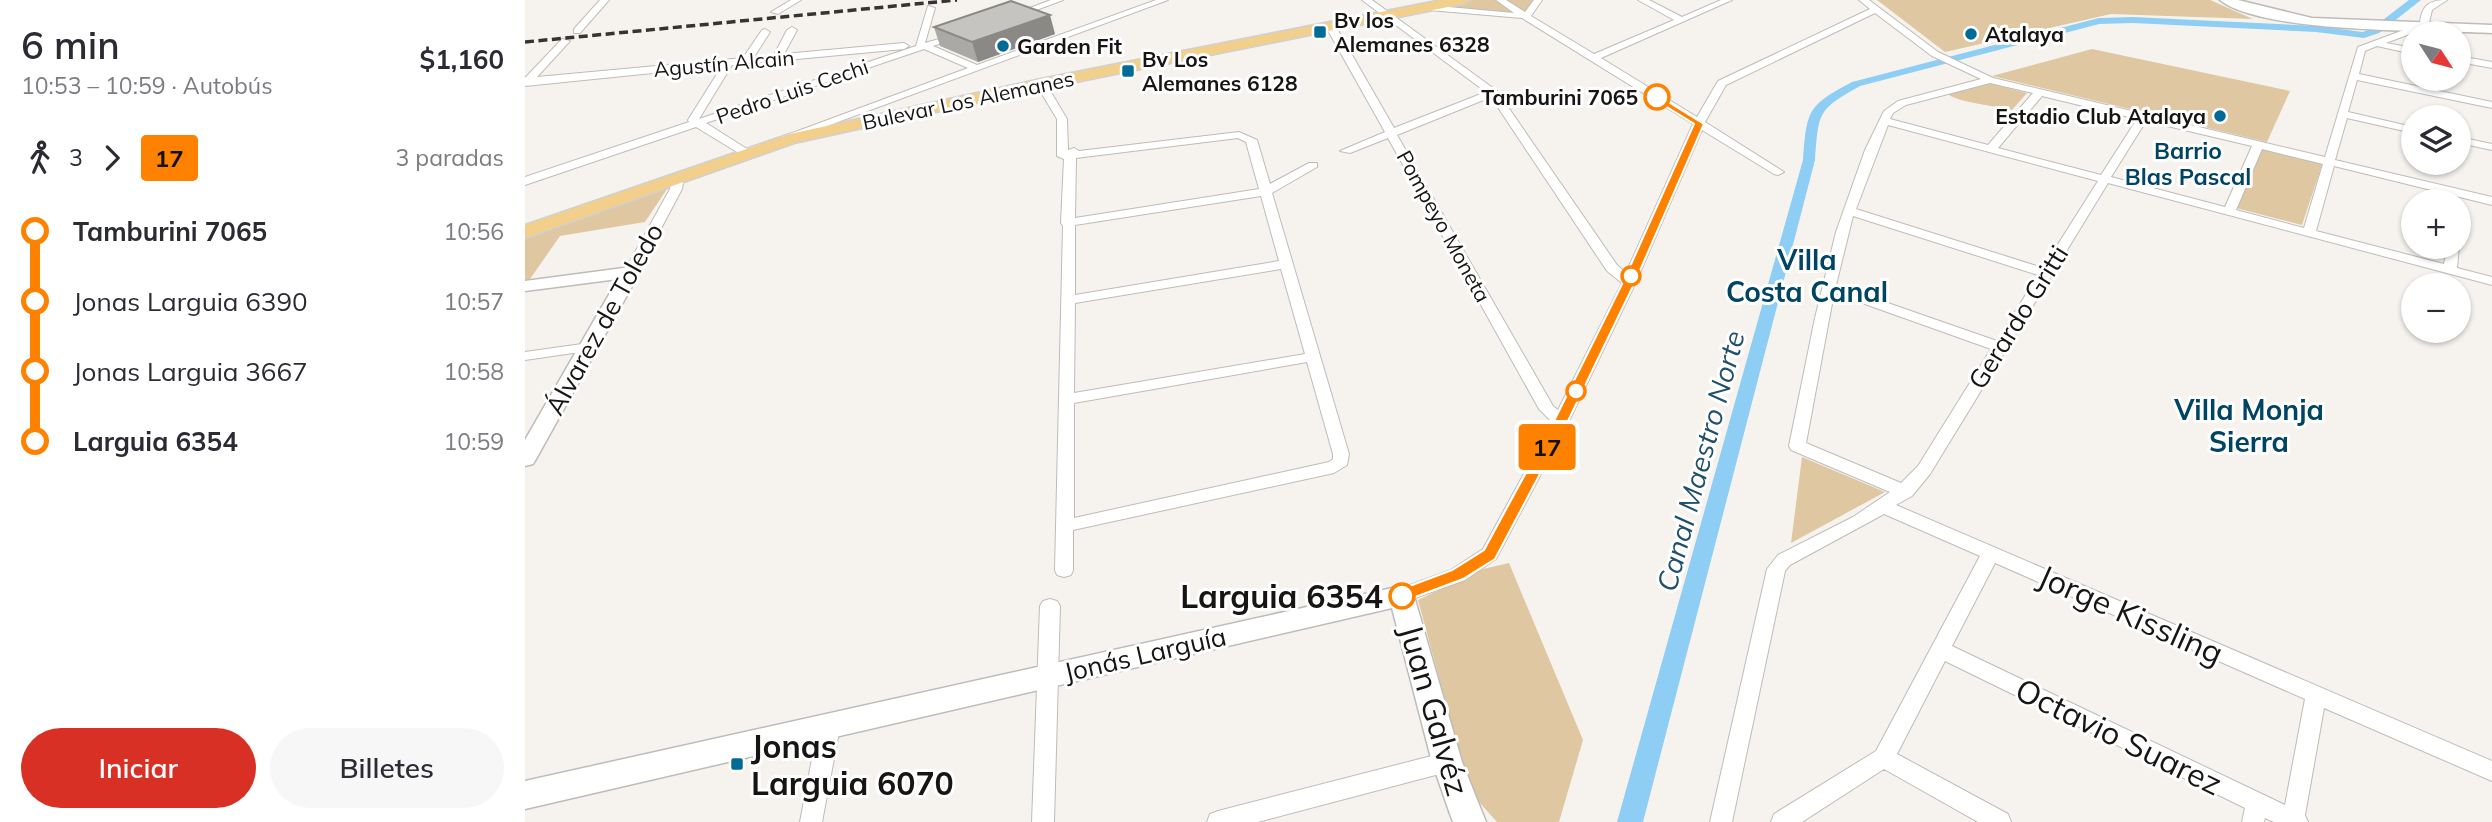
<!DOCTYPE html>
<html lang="es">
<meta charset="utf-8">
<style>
:root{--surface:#fff;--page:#f7f7f7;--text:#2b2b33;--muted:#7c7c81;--accent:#d93025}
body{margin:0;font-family:Mulish,sans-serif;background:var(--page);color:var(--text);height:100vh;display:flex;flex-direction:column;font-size:26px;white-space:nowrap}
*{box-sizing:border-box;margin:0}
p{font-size:23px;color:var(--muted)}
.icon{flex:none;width:38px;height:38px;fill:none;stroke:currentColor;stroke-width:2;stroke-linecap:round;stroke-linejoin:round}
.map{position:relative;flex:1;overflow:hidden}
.side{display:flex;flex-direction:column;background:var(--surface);width:525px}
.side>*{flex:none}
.badge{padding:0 14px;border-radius:5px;font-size:24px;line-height:46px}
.needle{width:46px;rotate:126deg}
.tools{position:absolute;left:1876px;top:21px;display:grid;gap:14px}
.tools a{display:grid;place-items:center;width:70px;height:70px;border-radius:50%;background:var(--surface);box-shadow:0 2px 5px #0004;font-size:35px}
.map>.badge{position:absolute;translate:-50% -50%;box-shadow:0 0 0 4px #fff}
.legs{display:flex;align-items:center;gap:10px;height:77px;padding:0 21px;font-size:23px}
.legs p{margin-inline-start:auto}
.overview{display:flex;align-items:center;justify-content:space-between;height:119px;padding:0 21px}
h1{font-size:38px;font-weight:600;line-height:52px}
.button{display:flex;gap:14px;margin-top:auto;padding:14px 21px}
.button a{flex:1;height:80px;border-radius:42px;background:var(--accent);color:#fff;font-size:28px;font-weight:600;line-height:80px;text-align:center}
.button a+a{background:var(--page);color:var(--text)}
ul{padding:0 21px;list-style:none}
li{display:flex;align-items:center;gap:24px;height:70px;font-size:26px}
li i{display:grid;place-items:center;width:10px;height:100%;margin:0 9px;background:currentColor}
li i::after{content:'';width:18px;height:18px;margin:-9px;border:5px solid;border-radius:50%;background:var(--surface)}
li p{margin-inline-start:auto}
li:first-child i{background:linear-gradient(#0000 50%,currentColor 0)}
li:last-child i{background:linear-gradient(currentColor 50%,#0000 0)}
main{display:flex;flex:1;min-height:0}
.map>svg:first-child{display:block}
.green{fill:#dec7a1}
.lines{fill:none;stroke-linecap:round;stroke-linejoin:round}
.canal{fill:#8ecdf4;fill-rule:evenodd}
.street-casing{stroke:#bebcb8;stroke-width:2}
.secondary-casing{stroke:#bebcb8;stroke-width:3}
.primary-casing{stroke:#d0d0d0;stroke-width:3}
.street{fill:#fff;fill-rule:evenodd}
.secondary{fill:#fff;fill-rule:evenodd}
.primary{fill:#f2d08c;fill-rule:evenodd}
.rail{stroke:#353432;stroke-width:3.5;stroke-dasharray:9 4.5;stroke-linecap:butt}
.wall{fill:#aaa9a5}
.shaded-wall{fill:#8b8986}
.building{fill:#c6c4c0;stroke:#8b8986;stroke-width:2}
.line-1{fill:#ff8100;stroke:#fff;stroke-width:2}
.poi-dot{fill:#016b98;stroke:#fff;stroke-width:2.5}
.stop-1-dot{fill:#fff;stroke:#ff8100;stroke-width:3.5}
.labels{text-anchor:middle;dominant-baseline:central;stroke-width:6;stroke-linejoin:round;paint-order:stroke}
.far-poi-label{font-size:21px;font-weight:bold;fill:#161514;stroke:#fff;text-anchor:start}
.far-street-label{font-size:21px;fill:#161514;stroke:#fff}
.far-stop-label{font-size:21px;font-weight:bold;fill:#161514;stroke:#fff;text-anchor:end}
.far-neighbourhood-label{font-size:23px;font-weight:bold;fill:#004463;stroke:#fff}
.street-label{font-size:26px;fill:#161514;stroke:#fff}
.neighbourhood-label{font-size:28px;font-weight:bold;fill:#004463;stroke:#fff}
.water-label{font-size:28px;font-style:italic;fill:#20506b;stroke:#fff}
.near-stop-label{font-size:32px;font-weight:bold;fill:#161514;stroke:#fff;text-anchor:end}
.near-street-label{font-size:32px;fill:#161514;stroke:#fff}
.near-poi-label{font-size:32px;font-weight:bold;fill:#161514;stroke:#fff;text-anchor:start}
</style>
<main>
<section class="side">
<div class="overview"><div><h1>6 min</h1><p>10:53 – 10:59 · Autobús</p></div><b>$1,160</b></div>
<div class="legs"><svg class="icon" aria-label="walk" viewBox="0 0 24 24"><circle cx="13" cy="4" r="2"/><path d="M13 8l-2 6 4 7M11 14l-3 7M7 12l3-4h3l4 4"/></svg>3<svg class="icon" aria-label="forward" viewBox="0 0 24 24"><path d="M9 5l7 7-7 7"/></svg><b class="badge" style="background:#ff8100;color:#111">17</b><p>3 paradas</p></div>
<ul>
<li><i style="color:#ff8100"></i><b>Tamburini 7065</b><p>10:56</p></li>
<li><i style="color:#ff8100"></i><span>Jonas Larguia 6390</span><p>10:57</p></li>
<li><i style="color:#ff8100"></i><span>Jonas Larguia 3667</span><p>10:58</p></li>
<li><i style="color:#ff8100"></i><b>Larguia 6354</b><p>10:59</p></li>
</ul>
<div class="button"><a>Iniciar</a><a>Billetes</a></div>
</section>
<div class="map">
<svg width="1967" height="822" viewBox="0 0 1967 822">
<rect width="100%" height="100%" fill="#f6f3ef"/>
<path class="green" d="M915 0H1008L999 14 913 6Z
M1352 0H1685L1728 19 1586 14 1420 52Z
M1567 49 1765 91 1742 142 1467 76Z
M1463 83 1502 93 1487 110C1472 106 1430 102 1423 94Z
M1737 148 1798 162 1777 225 1711 208Z
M144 186 120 222 35 236 5 279 0 280V239Z
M1277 457 1360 492 1266 543Z
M984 563 1058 740 1034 822H972L945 792 893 600 958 569Z"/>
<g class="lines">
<path class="canal" d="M1884 0H1896L1854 33 1839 38 1791 32 1608 23 1574 24 1335 86C1292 110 1294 112 1290 160L1118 822H1092L1278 160C1282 110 1282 106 1327 82L1574 18 1608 17 1791 26 1838 32 1846 29Z"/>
<g class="street-casing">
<path id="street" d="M75 0H84L55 33H49V29Z
M266 0H276L253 14 246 12Z
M526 0H538L493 17 486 15Z
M631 0H643L264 140 254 138 443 68 399 49 181 123 222 149 236 144 242 147 225 155H217L171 127 0 185V177L164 122 163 120 197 66 0 86V78L37 39 45 41 12 77 218 58 237 30 240 29 245 32 229 57 249 55 262 30 267 27 272 30 259 54 379 43 384 46 379 49 207 65 174 119 391 46 403 6 410 8 400 43 435 33V37L408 46 452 65Z
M837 0H847L972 91 1092 265 1101 273 1168 124 997 18 904 10 901 9V5L989 13 971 0H981L1000 12 1009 0H1017L1006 16 1069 54 1149 20 1113 0H1124L1157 17 1196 0H1207L1076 58 1172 117 1193 81 1345 9 1334 0H1344L1413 52 1468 78 1800 157 1833 47 1895 24C1896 5 1905 0 1922 0L1907 10 1903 27 1861 43 1888 48V54L1852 46 1840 51 1834 74 1967 102V108L1832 80 1823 112 1888 127V133L1822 118 1810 160 1967 197V205L1809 166 1791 231 1919 264 1922 247 1934 246 1932 268 1967 277V285L1583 183 1405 474 1387 496 1371 505 1967 761V781L1799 708 1780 815 1783 822H1749L1740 818 1739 822H1717L1720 808 1420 661 1372 754 1483 814 1486 822H1453L1359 769 1277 822H1246L1249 814 1351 751 1455 556 1359 514 1265 565 1260 571 1207 822H1185L1242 569 1253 555 1328 517 1365 492 1266 450 1264 446 1290 318 1311 232 1340 150 1359 111 1373 101 1456 79 1407 56 1350 13 1201 85 1180 122 1259 172 1253 175 1249 174 1177 130 1111 282 1044 421 971 559 940 580 876 603 869 601 867 596 869 591 926 570 958 549 1027 422 1014 409 863 138 825 153 815 151 860 132 801 27 803 25 811 27 869 128 961 92ZM1465 83 1508 93 1463 145 1365 119 1368 113 1381 105ZM1517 96 1612 119 1576 175 1473 148ZM966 97 1082 271 1097 283 1033 410 1028 406 872 135ZM1621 121 1727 146 1700 207 1586 177ZM1363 125 1573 181 1518 268 1331 209ZM1737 149 1798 164 1779 228 1711 210ZM1328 216 1513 275 1472 341 1311 285ZM1309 293 1466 349 1393 466 1376 483 1281 443ZM1470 563 1780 699 1760 805 1427 646Z
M1934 56 1967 62V68L1934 62Z
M512 82H520L542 119 543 150 549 148 554 151 714 132 732 140 745 184 784 163H792V167L747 193 824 454 822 465 809 473 548 530V570L546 575 539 577 532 575 530 570 538 226 536 223 539 159 532 156V119L511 84ZM713 138 721 142 734 189 550 218 551 158ZM736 196 754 261 550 295V225ZM756 269 780 354 549 393 550 303ZM782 362 808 454V459L804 462 549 518V403Z
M1934 137 1967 144V150L1934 143Z
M153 173 159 177 157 189 113 272 106 276 101 275 99 272 145 189 147 177Z
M64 343 69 344 71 347 69 350 0 360V352Z
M525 599 532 601 535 606 529 822H507L515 606 518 601Z
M304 718 311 721 315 727 297 822H275L293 727 297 721Z
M922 752 930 755 933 762 930 769 922 772 733 822H682L685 814 693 811Z"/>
</g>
<g class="secondary-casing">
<path id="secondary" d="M1695 0H1713L1787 18 1967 25V33C1908 30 1738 34 1695 0Z
M106 267 115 272 11 459 8 464 0 466V440L93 279 0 291V281Z
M876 586 885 589 889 596 937 762 961 822H928L925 814 907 762 867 608 0 809V781Z"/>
</g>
<g class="primary-casing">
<path id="primary" d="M917 0H945L938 4 516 89 269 143 0 238V225L265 134 516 79Z"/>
</g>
<use href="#street" class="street"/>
<use href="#secondary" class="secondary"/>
<use href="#primary" class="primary"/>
<path class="rail" d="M0 42 432 0"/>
</g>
<path class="wall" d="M409 27 530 34 453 62 415 46Z"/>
<path class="shaded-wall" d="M525 15 530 34 453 62 447 42Z"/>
<path class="building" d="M486 1 525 15 447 42 409 27Z"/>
<path class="line-1" d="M1132 95 1179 124 1110 282 1043 421 970 559 938 579 877 602 871 600V591L927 570 959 550 1029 421 1098 282 1169 124 1129 99Z"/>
<g class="poi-dot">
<rect x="788" y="25" width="14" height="14" rx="3.5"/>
<circle cx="1446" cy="34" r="7"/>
<circle cx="478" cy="46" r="7"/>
<rect x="596" y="64" width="14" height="14" rx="3.5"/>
<circle cx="1695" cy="116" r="7"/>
<rect x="205" y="757" width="14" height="14" rx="3.5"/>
</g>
<g class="stop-1-dot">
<circle cx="1132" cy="97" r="12"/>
<circle cx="1106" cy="276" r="9"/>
<circle cx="1051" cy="391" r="9"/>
<circle cx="877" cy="596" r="12"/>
</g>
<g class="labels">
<g class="far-poi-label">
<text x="809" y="20">Bv los<tspan x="809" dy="24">Alemanes 6328</tspan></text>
<text x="1460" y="34">Atalaya</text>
<text x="492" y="46">Garden Fit</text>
<text x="617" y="59">Bv Los<tspan x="617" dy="24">Alemanes 6128</tspan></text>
<text x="1681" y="116" text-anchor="end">Estadio Club Atalaya</text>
</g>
<g class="far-street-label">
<text transform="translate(199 63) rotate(-5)">Agustín Alcain</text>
<text transform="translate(267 91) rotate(-19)">Pedro Luis Cechi</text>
<text transform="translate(443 100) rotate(-12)">Bulevar Los Alemanes</text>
<text transform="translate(919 226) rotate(61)">Pompeyo Moneta</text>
</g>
<g class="far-stop-label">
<text x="1113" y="97">Tamburini 7065</text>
</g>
<g class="far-neighbourhood-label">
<text x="1663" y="150">Barrio<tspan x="1663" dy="26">Blas Pascal</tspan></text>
</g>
<g class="street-label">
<text transform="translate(1493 317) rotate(-58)">Gerardo Gritti</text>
<text transform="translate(79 319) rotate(-61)">Álvarez de Toledo</text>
<text transform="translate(620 654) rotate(-13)">Jonás Larguía</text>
</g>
<g class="neighbourhood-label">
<text x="1282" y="259">Villa<tspan x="1282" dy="32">Costa Canal</tspan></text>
<text x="1724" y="409">Villa Monja<tspan x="1724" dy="32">Sierra</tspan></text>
</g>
<g class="water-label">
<text transform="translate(1175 461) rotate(-75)">Canal Maestro Norte</text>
</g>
<g class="near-stop-label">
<text x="858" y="596">Larguia 6354</text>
</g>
<g class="near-street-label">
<text transform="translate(1606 614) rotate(24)">Jorge Kissling</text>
<text transform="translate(910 710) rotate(74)">Juan Galvéz</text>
<text transform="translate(1594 736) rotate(26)">Octavio Suarez</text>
</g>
<g class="near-poi-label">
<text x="226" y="746">Jonas<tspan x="226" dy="37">Larguia 6070</tspan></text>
</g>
</g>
</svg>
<div class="tools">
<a><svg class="needle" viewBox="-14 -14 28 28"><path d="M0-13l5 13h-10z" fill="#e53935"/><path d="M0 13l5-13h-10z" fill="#7c7c81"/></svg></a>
<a><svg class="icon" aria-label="layers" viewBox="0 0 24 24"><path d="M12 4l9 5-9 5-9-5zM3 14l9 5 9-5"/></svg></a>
<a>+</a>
<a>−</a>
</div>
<b class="badge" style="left:1022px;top:447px;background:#ff8100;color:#111">17</b>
</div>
</main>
